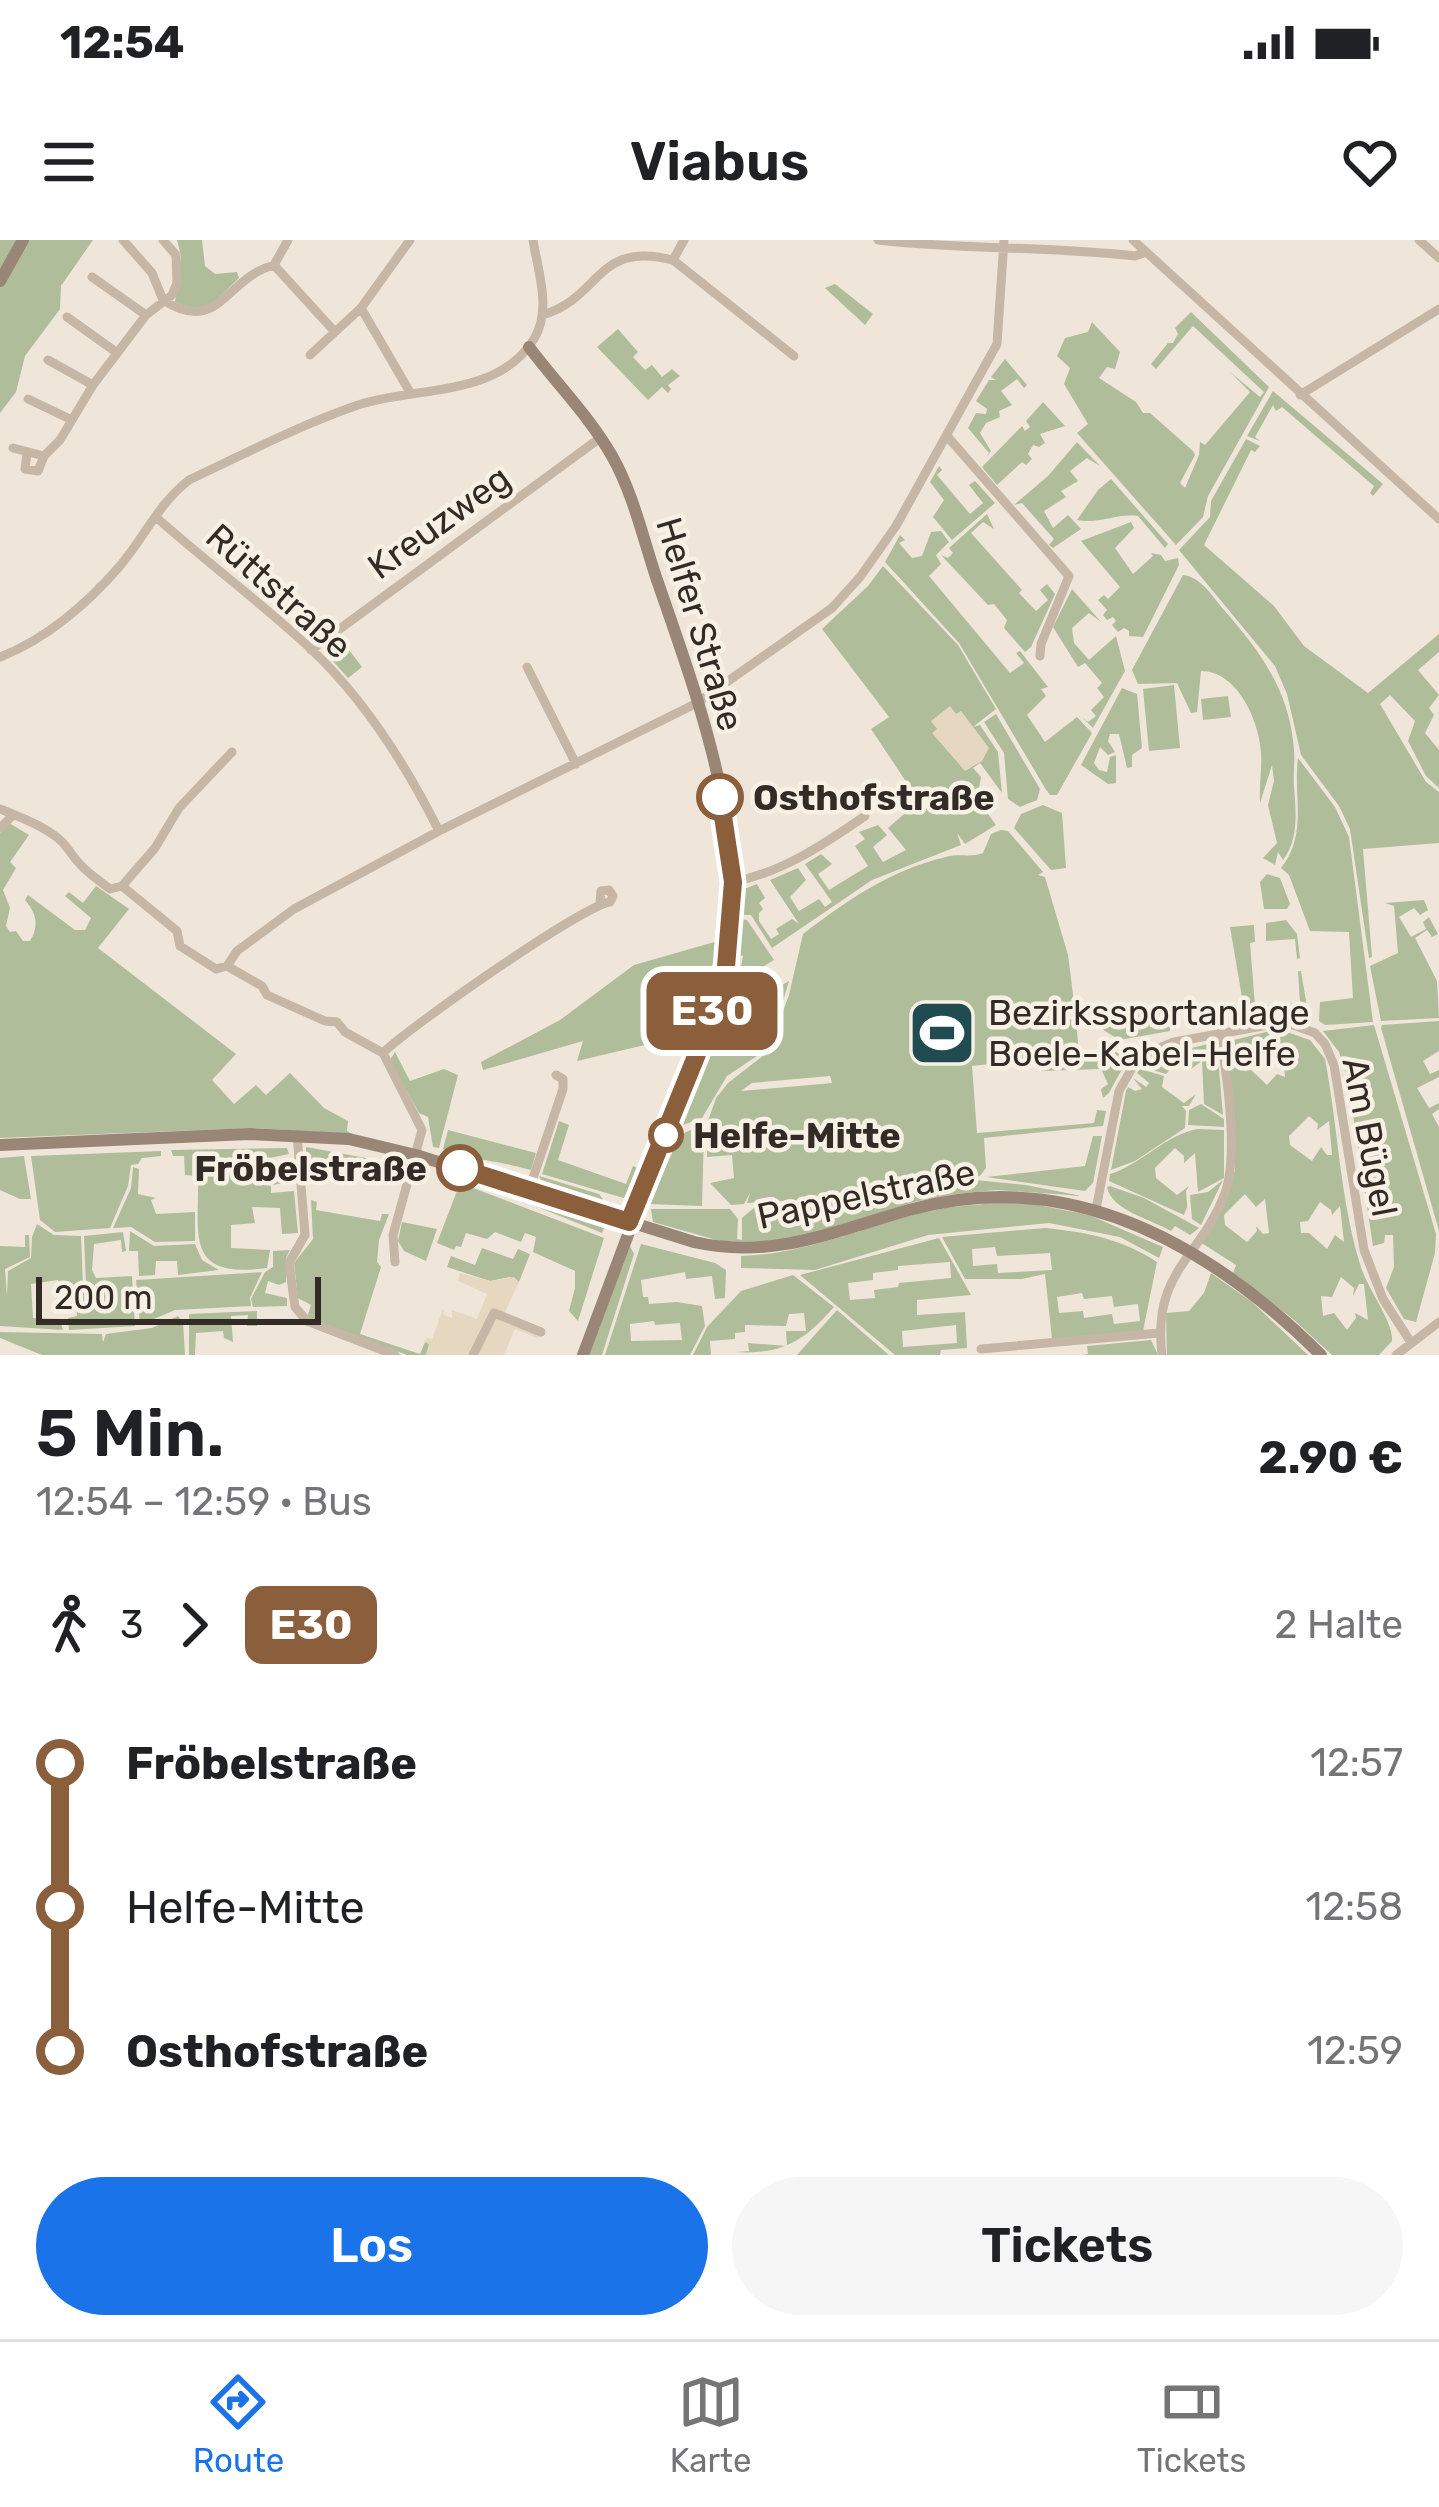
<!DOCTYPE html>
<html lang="de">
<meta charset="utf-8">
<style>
:root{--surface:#fff;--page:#f6f6f6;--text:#202124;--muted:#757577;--line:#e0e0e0;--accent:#1a73e8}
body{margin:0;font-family:Rubik,sans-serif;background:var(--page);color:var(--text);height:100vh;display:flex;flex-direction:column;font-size:45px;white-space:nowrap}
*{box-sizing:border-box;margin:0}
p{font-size:39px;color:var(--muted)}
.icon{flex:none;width:66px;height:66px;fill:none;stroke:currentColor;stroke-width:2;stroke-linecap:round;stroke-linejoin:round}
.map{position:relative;height:1115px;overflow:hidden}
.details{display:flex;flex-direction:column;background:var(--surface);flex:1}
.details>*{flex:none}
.badge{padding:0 24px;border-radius:18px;font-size:42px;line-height:78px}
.scale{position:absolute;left:36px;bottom:30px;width:285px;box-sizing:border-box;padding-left:12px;border:6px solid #322b26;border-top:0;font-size:33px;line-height:42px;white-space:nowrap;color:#322b26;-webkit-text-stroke:9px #f7f0e4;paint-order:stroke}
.map>.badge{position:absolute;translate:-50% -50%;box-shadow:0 0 0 6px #fff}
.legs{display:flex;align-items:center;gap:18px;height:132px;padding:0 36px;font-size:39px}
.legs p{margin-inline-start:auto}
.headline{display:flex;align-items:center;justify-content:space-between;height:204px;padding:0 36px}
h1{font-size:66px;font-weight:600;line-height:90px}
.cta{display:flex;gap:24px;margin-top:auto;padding:24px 36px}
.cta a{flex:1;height:138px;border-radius:72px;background:var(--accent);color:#fff;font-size:48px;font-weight:600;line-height:138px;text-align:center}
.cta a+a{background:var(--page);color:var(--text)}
ul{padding:0 36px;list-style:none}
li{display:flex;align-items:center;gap:42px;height:144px;font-size:45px}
li i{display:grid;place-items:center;width:18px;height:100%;margin:0 15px;background:currentColor}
li i::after{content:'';width:30px;height:30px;margin:-15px;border:9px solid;border-radius:50%;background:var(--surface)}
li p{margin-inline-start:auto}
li:first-child i{background:linear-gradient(#0000 50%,currentColor 0)}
li:last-child i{background:linear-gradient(currentColor 50%,#0000 0)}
.status{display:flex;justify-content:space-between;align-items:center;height:84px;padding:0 60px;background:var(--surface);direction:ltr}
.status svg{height:33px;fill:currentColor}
header{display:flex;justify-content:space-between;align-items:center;height:156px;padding:0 36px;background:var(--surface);font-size:54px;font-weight:600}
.tabs{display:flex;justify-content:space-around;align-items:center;height:168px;border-top:3px solid var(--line);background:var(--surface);font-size:33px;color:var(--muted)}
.tabs a{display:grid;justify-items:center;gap:6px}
.tabs .current{color:var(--accent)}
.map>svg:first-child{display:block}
.green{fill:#afbd9a;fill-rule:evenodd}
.plaza{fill:#e6d8c0}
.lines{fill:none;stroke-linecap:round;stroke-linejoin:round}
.street{stroke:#c6b6a6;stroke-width:9}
.secondary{stroke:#998677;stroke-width:12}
.line-1-casing{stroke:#fff;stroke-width:27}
.line-1{stroke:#8b5e3c;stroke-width:18}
.stop-1-dot{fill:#fff;stroke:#8b5e3c;stroke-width:6}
.labels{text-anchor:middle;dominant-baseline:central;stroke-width:9;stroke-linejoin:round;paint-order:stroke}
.street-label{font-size:36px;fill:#322b26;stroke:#f7f0e4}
.stop-label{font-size:36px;font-weight:bold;fill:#322b26;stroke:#f7f0e4;text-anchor:start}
.poi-label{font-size:36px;fill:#322b26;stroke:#f7f0e4;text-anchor:start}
</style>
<div class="status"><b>12:54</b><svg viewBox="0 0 49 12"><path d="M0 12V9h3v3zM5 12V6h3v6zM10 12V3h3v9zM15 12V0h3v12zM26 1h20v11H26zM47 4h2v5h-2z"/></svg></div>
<header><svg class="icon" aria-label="menu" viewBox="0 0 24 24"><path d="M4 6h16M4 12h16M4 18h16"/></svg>Viabus<svg class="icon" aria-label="heart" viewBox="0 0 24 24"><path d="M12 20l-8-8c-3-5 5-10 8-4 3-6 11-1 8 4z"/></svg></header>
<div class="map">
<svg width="1439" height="1115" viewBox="0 0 1439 1115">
<rect width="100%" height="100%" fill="#efe6d9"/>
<path class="green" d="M0 0H93L61 46 60 69 25 116 16 152 0 173Z
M177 0H202L205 26 215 34 237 32 239 38 212 64 195 70 175 62 181 16Z
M835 44 873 74 865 85 825 48Z
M1191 72 1269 147 1208 256 1203 277 1176 305 1077 193 1088 184 1064 144 1070 128 1057 116 1065 98 1088 92 1092 82 1120 112 1115 129 1107 127 1099 138 1136 162 1143 173H1150L1193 211 1195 215 1180 243 1185 248 1199 215 1200 202 1205 205 1250 152 1230 132 1260 157 1264 152 1193 86 1156 129 1151 124 1168 103H1173L1178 94 1175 88Z
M618 89 638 112 633 117 645 130 652 125 662 137 672 129 680 136 668 145 671 149 668 153 662 147 648 160 597 107Z
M1005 119 1027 145 1024 148 1017 139 1001 151 1012 165 999 171 1000 177 986 183 980 193 991 211 985 219 989 213 968 188 976 173 986 174 987 169 976 161 989 140H996L991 137Z
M1273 151 1383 244 1373 256 1370 253 1374 246 1282 167 1276 171 1273 165 1255 197 1260 201 1247 196Z
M1043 162 1065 186 1040 194 1045 203 1039 207 1033 205 1028 214 1032 219 1026 225 1022 222 997 245 982 227 1022 186 1025 191 1030 187 1026 181Z
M1246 199 1260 206 1255 212 1251 210 1204 305 1274 366 1304 406 1368 453 1439 394V412L1418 430 1439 455 1429 468 1434 475 1425 493 1439 510V548L1426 536 1408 501 1415 481 1390 455 1380 464 1426 542 1439 552V603L1363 609 1372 717 1369 718 1350 589 1339 566 1301 515 1287 454 1275 426 1179 310 1210 277 1211 261Z
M1077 202 1100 226 1087 218 1070 231 1078 241 1061 251 1066 257 1044 271 1053 288 1068 275 1081 289 1053 308 1049 305 1054 299 1022 263 1014 265 1048 236Z
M939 226 942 230 937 235 970 274 983 263 969 245 975 241 995 263 952 300 933 277 944 260 930 242Z
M1111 239 1168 304 1165 308 1138 276C1116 273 1102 284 1077 280L1098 250Z
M987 274 994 289 983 282 971 293 1022 350 1019 353 1036 371 1048 360 1040 350 1047 344 1055 354 1031 407 1025 412 1004 388 1007 380 994 364 988 365 941 315 948 318 953 313 949 308Z
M1131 282 1134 288 1115 308 1133 334 1153 316 1151 313 1161 315 1165 321 1178 318 1179 325 1143 397 1129 396V391L1124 388 1118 392 1112 385 1116 381 1113 377 1107 380 1103 375 1107 370 1098 360 1104 355 1108 359 1120 347 1081 301Z
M941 291 949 302 936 315 941 324 929 336 1010 433 1024 423 1016 413 1020 411 1048 447 1041 449 1046 456 1027 475 1045 502 1077 477 1092 493 1057 555H1050L1045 548 959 403 885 322 900 295 905 300 899 303 912 318 922 316 931 292Z
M883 326 958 405 996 469 973 487 980 485 998 512 1002 553 980 523 973 528 981 537 976 565 983 567 996 585 965 604 957 593 961 605 872 640 772 708 751 675H741L742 650 757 644 765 658 759 663 763 669 759 673V681L771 699 779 694 776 689 792 679 799 684 770 640 798 628 806 640 790 657 799 671 819 659 825 667 832 662 805 624 821 614 832 624 818 634 829 650 868 626 855 606 865 599 859 592 878 585 887 595 873 607 883 622 906 610 888 588 919 561 871 489 889 477 822 389 868 346Z
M1183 335C1201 337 1212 356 1224 370 1261 412 1290 452 1294 510 1295 522 1293 534 1294 547 1296 572 1299 599 1283 620L1278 612 1275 625 1263 618 1277 603 1268 565 1274 541 1272 525 1260 563C1259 546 1262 529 1261 512 1259 480 1237 431 1201 431L1197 472 1191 473 1177 443 1138 444 1132 430Z
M1072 349 1101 382 1089 373 1072 388 1074 403 1089 420 1116 396 1125 431 1093 488 1082 477 1088 482 1096 476 1091 470 1104 457 1097 448 1102 443 1085 423 1078 427 1053 387Z
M340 398 362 427 348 438 324 411Z
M1174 445 1180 508 1149 511 1143 449Z
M1122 448 1137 454 1142 508 1132 515V527L1127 528 1119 494H1110L1108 501 1115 512 1108 515 1100 507 1094 523 1099 530 1107 532 1110 517 1116 515V543L1108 544 1081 525Z
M1228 456 1231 477 1203 480 1201 459Z
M996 474 1040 549 1037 560 1020 567 1008 559 1004 513 984 482Z
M1298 518 1335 567 1349 597 1373 782 1325 785 1319 781 1320 762 1353 758 1349 692 1310 691 1289 635 1281 628C1308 594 1293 557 1298 518Z
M1043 565 1062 573 1066 628 1051 630 1014 588 1021 574Z
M9 583 29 595 10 622 16 628 3 650 10 668 6 686 10 692 16 691 23 701H30C39 686 37 674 25 660L28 655 75 690H85L91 678 65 656 69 652 83 663 96 646 129 669 98 708 236 814 212 840 234 864 256 845 266 855 290 833 324 868 348 881 347 891 352 894 252 888 0 898V593Z
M1001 590 1008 591 1043 632 1038 635 1045 637 1068 715 1075 770 1068 773 1069 779 1076 780 1079 814 972 826 977 893 1094 883 1097 870 1106 871 1103 886 984 898 986 928 980 936 938 939 821 959 747 963 750 953 744 964 731 965 710 943 734 938 732 915 707 917 708 881 716 858 728 843 768 812 789 755 803 694C846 661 892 629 946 617 960 613 970 618 983 613L991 594ZM830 836 832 843 741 851 752 843Z
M1267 634 1280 638 1290 664 1287 669H1264L1260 642Z
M1424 660 1428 670 1420 675 1414 668 1399 677 1411 697 1426 689 1423 682 1429 677 1438 694 1432 697 1427 690 1415 698 1437 741 1439 778 1381 781 1370 726 1398 713 1394 666 1385 663Z
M740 679 747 680 774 720 759 729 741 727 743 716 737 714Z
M1286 680 1297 694 1300 718 1297 719 1295 699 1266 701V683Z
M1254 685 1255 702 1250 703 1255 766 1300 763 1298 731H1301L1307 767 1304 779 1298 772 1271 770 1245 775 1230 687Z
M718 701H731L697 813 666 800 577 821 583 801 483 830 481 822 560 780 634 725Z
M765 740 769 747 765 750 767 754 789 741 783 761 751 774 722 770 726 760 752 765 759 759Z
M1162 768 1163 774 1149 775 1150 787 1170 786V791L1119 800 1099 787 1088 773H1098L1100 779 1111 777V773Z
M779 770 763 812 727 836 702 878 683 885 720 774 755 777Z
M1439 781V811L1423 821 1430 834 1439 830V837L1417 848 1429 868 1439 863V869L1432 874 1439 887V991L1381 788 1382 785Z
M1374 785 1436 994 1435 1013 1416 1082 1404 1079 1386 1048 1394 1027 1393 995H1385L1384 1003 1373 1006 1347 836 1339 812 1323 791Z
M1278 789 1310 800 1325 819C1338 887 1340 959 1360 1024 1366 1047 1394 1082 1392 1101L1379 1115H1332L1293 1079 1233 1033 1236 1025 1200 1002 1229 951 1235 930 1226 802ZM1262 801 1273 813 1282 807 1285 837 1277 834 1267 845 1251 830 1244 831 1243 820 1251 817ZM1309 876 1318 884 1317 890 1329 881 1332 915H1327L1321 907 1312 921 1290 905 1289 896ZM1245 954 1256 967 1265 959 1269 993 1263 994 1256 986 1257 991 1247 1002 1225 985 1224 975ZM1320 962 1331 970 1332 975 1340 966 1344 1002 1335 995 1327 1009 1309 993H1301L1300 982 1308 981ZM1341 1037 1354 1048 1353 1056 1359 1044H1364L1368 1080 1355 1073 1356 1078 1347 1090 1334 1073 1323 1076 1321 1056 1332 1057Z
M1212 803 1217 806 1223 875 1204 864 1202 821 1191 829 1182 818 1166 834 1143 827 1163 815Z
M395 812 410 841 444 829 458 835 439 908 433 907 428 877 419 873 390 820Z
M1116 812 1127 820 1109 853 1103 858 1101 849 1108 844 1101 829 1041 831 1046 823Z
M1140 829 1164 836 1162 847 1184 863 1196 854 1189 866H1182L1186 871 1185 888 1135 921 1111 930 1126 851 1128 847 1135 851 1142 849 1133 838 1146 847 1149 843 1137 833Z
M1201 864 1224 879V887L1188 885 1189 870Z
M559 881 569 885 558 920 626 944 633 926 639 929 627 959 542 934Z
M695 888 704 892 702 966 649 964 680 895Z
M1198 889 1224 890V938L1198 952 1195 913 1184 923V916L1175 908 1155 928 1156 938 1177 955 1189 946 1186 951 1188 977 1187 967 1184 975 1109 941 1110 934C1142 924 1166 894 1198 889Z
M448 890 536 913 531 930C500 921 472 920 443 909Z
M1093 896H1102L1093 943 1085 951 986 937 1085 926Z
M306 907 404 925 400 942 392 940 393 933 313 917 306 925Z
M287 908 289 914 270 918V926H291L293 942 271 945V953L294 951 298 993 282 994 280 968 252 967 255 983 231 985V1008L270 1010 267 1028C185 1039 199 998 198 936L185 935 184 916H173L171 910Z
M161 911V916L142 918 138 924 131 925 128 946 110 988 55 992 40 980 31 916Z
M24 916 31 959H20L0 950V918Z
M133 927 139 929 138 954 156 958 151 960 156 974 195 972V1001L155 1002 131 987 113 988 131 948Z
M539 936 599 954 610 969 545 948Z
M976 940 1026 945 1082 956 997 950 955 954 914 962 821 992 769 1002 720 1001 653 982 651 969H730L738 979 737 999 742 1000V978L755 967 822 962Z
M1223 940 1201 985 1192 979 1190 955 1208 952Z
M460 943 604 998 578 1081 569 1071 575 1048V1031L533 1012 536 997 525 993 521 1002 495 992 487 999 466 993 461 1007 456 1006 454 1010 437 1003Z
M1110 946 1144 958 1199 988 1190 995 1175 986 1171 991C1150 979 1111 970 1107 947Z
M503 953 606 983 602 993Z
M311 960 317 962 316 970 380 981 382 974H389L379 1000 377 1022 381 1027 360 1094 420 1114 425 1102 430 1104 426 1115H407L307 1077 311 1065 298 1058 294 1023 313 999Z
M1023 962 1089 975 1163 1007 1159 1018 1120 997 1049 983 928 995 815 1030 741 1028V1016C806 1014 860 988 921 973 955 965 988 963 1023 962Z
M402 982 437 989 426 1021 404 1011 398 1001Z
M37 984 54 995 81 996 83 1046H59L58 1040 31 1044 33 1078 60 1079 63 1090 0 1086V1006L25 1007V995H29L30 1017 5 1029 7 1056 8 1031 31 1018 32 997Z
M1045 988C1087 992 1122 999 1157 1022L1143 1091 1052 1099 1045 1034 1022 1039H965L942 997ZM995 1007 997 1016 1050 1013 1052 1030 998 1033 997 1024 973 1026 972 1009ZM1082 1053 1084 1059 1112 1056 1114 1067 1138 1064 1140 1081 1114 1084 1112 1074 1084 1078 1083 1071 1059 1073 1057 1057Z
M130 991 154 1006 195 1004 202 1020 219 1030 178 1035 177 1021H156L155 1035 139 1036 138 1011H129Z
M123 992 126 1011 122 1012 121 1000 94 1004 92 1030 96 1038 132 1036 135 1086 69 1090 68 1078 77 1076 75 1049 86 1047 84 996Z
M939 998 971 1055 917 1060V1075L965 1072 967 1108 941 1110 940 1115H895L800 1035ZM950 1022 951 1038 899 1043 898 1047 874 1050 875 1058 850 1060 848 1043 873 1040V1033L898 1030V1026ZM956 1085 957 1103 903 1107 902 1091Z
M641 1004 715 1023 726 1030 725 1058 715 1059 712 1036 686 1039 685 1032 641 1040 643 1057H648L649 1064 677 1062 702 1066 705 1086 690 1115H605ZM654 1081 655 1085 680 1083 682 1100 631 1101 630 1084Z
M630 1006 634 1014 602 1115H589Z
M482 1008 513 1019 518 1009 530 1014 519 1042 510 1037 490 1041 447 1027 451 1016 475 1025Z
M290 1010 286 1018V1042L279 1045 268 1041 265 1053 287 1058V1066L253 1067 251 1059 265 1032 273 1027V1011Z
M262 1032 250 1058 251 1066 175 1070 140 1085 136 1040Z
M1211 1033 1252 1062 1308 1115H1167L1166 1073 1189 1071 1204 1053Z
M793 1035 834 1067C805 1100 783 1115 736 1112L749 1111 748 1103 787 1106 786 1091H806L804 1073 789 1074 786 1086 745 1085V1092L735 1093V1099L710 1101 711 1115H693L707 1087 741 1051Z
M837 1070 889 1115H797Z
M257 1071V1086H247L248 1075 231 1076 233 1102 224 1098 223 1091 196 1093 195 1115H189V1074Z
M178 1076 183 1082 185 1115H42L0 1098V1092L102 1094 103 1102 106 1094 152 1088Z
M1151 1100 1158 1115H1081L1088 1114 1087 1106Z"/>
<path class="plaza" d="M950 466 956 474 961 471 989 508 982 521 965 531 932 493 937 489 931 481Z
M460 1033 490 1041 514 1037 519 1042 504 1074 542 1089 538 1098 515 1089 504 1115H426L429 1104 425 1102 427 1098 432 1099 443 1069 444 1075 452 1078V1070L477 1079 487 1054 458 1041Z"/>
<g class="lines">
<path class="street" d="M123 0 152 33 163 60C219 96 225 38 274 25
M288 0 274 25 335 92
M410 0 361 68 411 154
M878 0C964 10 1050 6 1135 16L1146 12
M1133 0 1439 279
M1419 0 1439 18
M673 20 794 116
M92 37 146 75
M543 75C602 57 596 0 673 20L684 0
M67 77 116 112
M310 115 361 68
M48 120 93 145
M1300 155 1439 69
M28 159 72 180
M947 196 1069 336 1041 404 1040 416
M13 208 44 216 38 231 25 229 27 213
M44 216 60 200 93 145 146 75 172 55 177 43 176 15 163 0
M156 277C206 322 262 363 311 409 365 460 406 525 439 591
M311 410 600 198
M0 417C45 400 87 364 119 327 143 299 159 263 189 240 244 214 300 185 358 165 415 146 498 158 534 99 552 69 538 32 533 0
M527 427 576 524
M0 569C20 577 56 590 68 609 82 629 90 634 110 649L122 646 177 691 180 706 216 729 227 726 262 746 267 755 325 781 337 782 345 792 383 813 422 890 393 995 395 1022
M0 588 13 575
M733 642C783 632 823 605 865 576
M122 646 155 608 179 568 232 512
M227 726 237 711 294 669 439 591 697 463 832 368 860 337 896 286 997 104 1004 0
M383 813C409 787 582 666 610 662L613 656 609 650 601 651 600 663
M297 894 305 995 289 1023 295 1067 307 1081 395 1115
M529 950 563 849V839L556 835
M1096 969 1119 851 1132 828 1150 812 1174 802 1285 782 1315 793 1325 804 1334 825 1364 1010 1383 1059 1410 1101
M981 1109 1159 1093
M473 1115 494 1073 541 1092
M1162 1115C1152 1030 1200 1020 1225 953 1239 914 1227 835 1220 793
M1396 1115 1439 1082"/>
<path class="secondary" d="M0 41 23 0
M529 107C556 143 590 177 612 216 633 253 643 298 656 337 701 468 760 619 717 757L583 1115
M0 905 249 894 349 899 416 915 694 1002C773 1020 834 991 909 970 1070 925 1209 1004 1321 1115"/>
</g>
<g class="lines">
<g class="line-1-casing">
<path id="line-1" d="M460 928 629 982 697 814 726 727 733 642 720 557"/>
</g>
<use href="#line-1" class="line-1"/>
</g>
<defs>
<g id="stadium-square" transform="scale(3.45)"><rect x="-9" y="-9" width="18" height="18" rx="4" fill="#1f4b51" stroke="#f7f0e4"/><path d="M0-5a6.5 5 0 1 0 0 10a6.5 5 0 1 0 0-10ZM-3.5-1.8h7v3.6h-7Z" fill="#fff"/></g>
</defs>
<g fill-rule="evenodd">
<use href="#stadium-square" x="942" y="793"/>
</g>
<g class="stop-1-dot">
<circle cx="720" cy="557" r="21"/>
<circle cx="666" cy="895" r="15"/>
<circle cx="460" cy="928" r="21"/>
</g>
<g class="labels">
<g class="street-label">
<text transform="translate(439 282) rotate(-36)">Kreuzweg</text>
<text transform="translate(279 351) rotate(42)">Rüttstraße</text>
<text transform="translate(700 384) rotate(73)">Helfer Straße</text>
<text transform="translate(1370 897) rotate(79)">Am Bügel</text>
<text transform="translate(866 954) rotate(-12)">Pappelstraße</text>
</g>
<g class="stop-label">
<text x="753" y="557">Osthofstraße</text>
<text x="693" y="895">Helfe-Mitte</text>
<text x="427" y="928" text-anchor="end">Fröbelstraße</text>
</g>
<g class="poi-label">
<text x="988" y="772">Bezirkssportanlage<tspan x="988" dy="41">Boele-Kabel-Helfe</tspan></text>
</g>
</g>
</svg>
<div class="scale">200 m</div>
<b class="badge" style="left:712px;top:771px;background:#8b5e3c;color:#fff">E30</b>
</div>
<section class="details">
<div class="headline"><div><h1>5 Min.</h1><p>12:54 – 12:59 · Bus</p></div><b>2.90 €</b></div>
<div class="legs"><svg class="icon" aria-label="walk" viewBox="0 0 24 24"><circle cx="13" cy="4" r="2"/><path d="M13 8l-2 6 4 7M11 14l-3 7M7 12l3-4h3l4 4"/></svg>3<svg class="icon" aria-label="forward" viewBox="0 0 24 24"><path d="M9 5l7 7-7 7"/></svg><b class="badge" style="background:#8b5e3c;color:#fff">E30</b><p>2 Halte</p></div>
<ul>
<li><i style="color:#8b5e3c"></i><b>Fröbelstraße</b><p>12:57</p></li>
<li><i style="color:#8b5e3c"></i><span>Helfe-Mitte</span><p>12:58</p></li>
<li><i style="color:#8b5e3c"></i><b>Osthofstraße</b><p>12:59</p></li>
</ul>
<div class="cta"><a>Los</a><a>Tickets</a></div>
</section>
<nav class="tabs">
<a class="current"><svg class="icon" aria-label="directions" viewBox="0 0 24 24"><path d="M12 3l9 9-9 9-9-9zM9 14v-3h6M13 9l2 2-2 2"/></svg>Route</a>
<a><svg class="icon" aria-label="map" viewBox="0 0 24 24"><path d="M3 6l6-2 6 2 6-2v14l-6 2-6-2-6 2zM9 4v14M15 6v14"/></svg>Karte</a>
<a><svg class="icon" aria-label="tickets" viewBox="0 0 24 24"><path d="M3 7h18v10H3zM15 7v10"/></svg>Tickets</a>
</nav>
